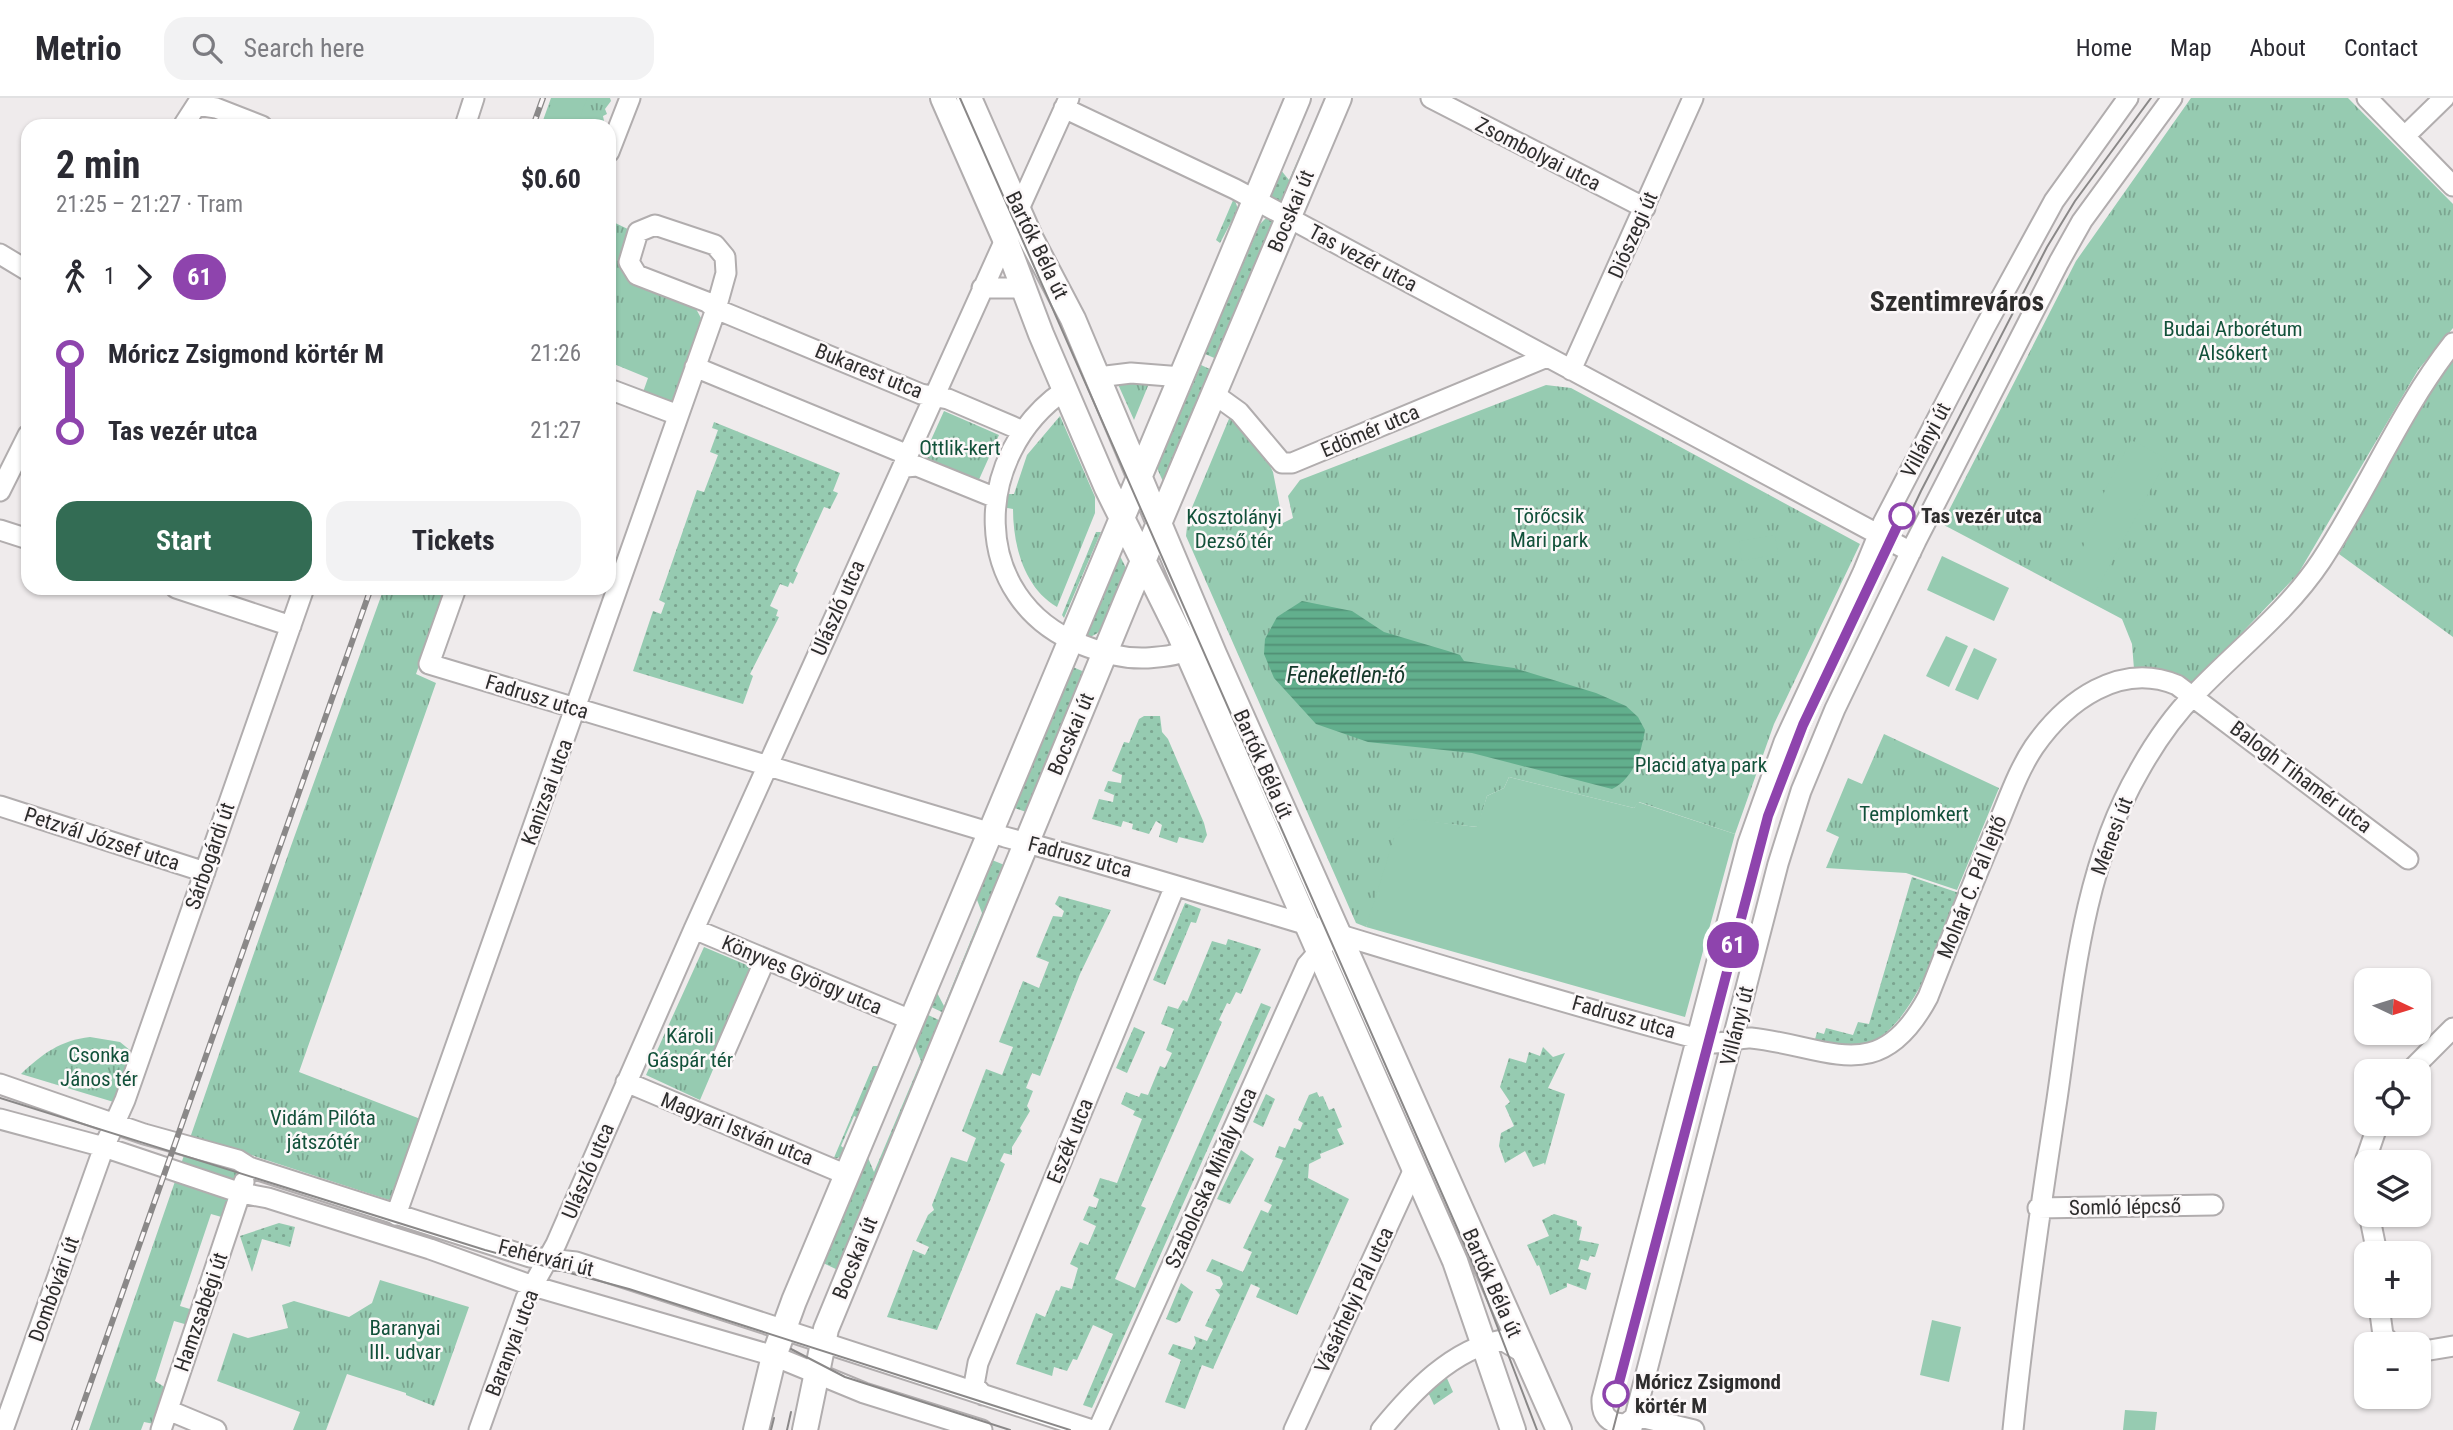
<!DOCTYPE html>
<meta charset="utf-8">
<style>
:root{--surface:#fff;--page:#f2f2f3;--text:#2b2b33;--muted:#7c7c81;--line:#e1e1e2;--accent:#336c54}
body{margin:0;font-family:"Roboto Condensed",sans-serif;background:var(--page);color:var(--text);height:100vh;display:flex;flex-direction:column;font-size:26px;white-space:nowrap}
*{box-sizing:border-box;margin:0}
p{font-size:23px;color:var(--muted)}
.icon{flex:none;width:38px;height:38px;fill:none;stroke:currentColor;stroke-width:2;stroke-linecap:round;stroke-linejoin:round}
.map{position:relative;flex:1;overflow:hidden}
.side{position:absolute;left:21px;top:21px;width:595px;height:476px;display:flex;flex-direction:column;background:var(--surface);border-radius:21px;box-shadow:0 2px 5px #0004}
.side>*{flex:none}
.badge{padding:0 14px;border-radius:23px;font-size:24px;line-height:46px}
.needle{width:46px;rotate:94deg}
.tools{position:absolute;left:2354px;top:870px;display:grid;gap:14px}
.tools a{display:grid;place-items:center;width:77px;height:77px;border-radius:14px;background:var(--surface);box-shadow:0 2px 5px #0004;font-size:35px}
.map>.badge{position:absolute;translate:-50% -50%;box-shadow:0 0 0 4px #fff}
.legs{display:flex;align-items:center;gap:10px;height:77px;padding:0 35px;font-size:23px}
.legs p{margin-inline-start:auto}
.overview{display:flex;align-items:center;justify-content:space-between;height:119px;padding:0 35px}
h1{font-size:38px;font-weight:700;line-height:52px}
.cta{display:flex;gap:14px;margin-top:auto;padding:14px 35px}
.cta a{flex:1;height:80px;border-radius:21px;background:var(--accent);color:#fff;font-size:28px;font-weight:700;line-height:80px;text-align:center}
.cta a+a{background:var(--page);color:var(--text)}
ul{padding:0 35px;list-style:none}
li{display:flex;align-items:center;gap:24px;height:77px;font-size:26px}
li i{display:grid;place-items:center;width:10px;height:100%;margin:0 9px;background:currentColor}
li i::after{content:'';width:18px;height:18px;margin:-9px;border:5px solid;border-radius:50%;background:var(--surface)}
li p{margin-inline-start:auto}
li:first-child i{background:linear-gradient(#0000 50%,currentColor 0)}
li:last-child i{background:linear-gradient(currentColor 50%,#0000 0)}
header{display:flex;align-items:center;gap:42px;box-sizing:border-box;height:98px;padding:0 35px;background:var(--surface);border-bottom:2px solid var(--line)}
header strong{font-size:33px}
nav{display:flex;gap:38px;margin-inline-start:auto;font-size:24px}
.search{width:490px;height:63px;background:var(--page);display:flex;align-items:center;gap:18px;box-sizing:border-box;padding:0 24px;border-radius:21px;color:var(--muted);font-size:26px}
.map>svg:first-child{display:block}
.grass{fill:url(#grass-dots)}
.park{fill:url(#park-tufts)}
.pitch{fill:#96cbb1}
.water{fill:url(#water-rules)}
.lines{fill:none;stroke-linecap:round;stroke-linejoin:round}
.minor-casing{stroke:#b1adae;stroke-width:23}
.major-casing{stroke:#b1adae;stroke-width:28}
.minor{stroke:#fff;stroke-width:19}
.major{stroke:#fff;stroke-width:24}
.tram{stroke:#8a8888;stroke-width:2}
.rail-casing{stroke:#8a8888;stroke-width:6}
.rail{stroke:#fcf8f9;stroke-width:3.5;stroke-dasharray:10;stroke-linecap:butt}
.line-1-casing{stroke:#fff;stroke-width:16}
.line-1{stroke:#8e44ad;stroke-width:10}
.stop-1-dot{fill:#fff;stroke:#8e44ad;stroke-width:3.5}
.labels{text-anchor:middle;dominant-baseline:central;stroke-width:5;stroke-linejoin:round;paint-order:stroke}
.street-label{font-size:21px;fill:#2e2d2d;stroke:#fcf8f9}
.park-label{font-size:21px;fill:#12513a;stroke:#fcf8f9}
.stop-label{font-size:21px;font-weight:bold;fill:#2e2d2d;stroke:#fcf8f9;text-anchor:start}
.water-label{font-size:23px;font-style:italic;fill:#143729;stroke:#fcf8f9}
.district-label{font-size:28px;font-weight:bold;fill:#2e2d2d;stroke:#fcf8f9}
</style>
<header>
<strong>Metrio</strong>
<div class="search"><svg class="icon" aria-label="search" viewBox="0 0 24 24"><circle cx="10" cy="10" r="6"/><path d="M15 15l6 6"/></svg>Search here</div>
<nav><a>Home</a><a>Map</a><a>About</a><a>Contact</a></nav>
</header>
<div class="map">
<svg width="2453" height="1332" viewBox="0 0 2453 1332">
<defs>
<pattern id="grass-dots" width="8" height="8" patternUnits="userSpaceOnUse" patternTransform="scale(1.75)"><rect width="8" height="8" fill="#96cbb1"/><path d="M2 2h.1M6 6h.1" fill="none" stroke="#7ba590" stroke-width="1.8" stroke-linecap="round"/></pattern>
<pattern id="park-tufts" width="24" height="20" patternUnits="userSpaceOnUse" patternTransform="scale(1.75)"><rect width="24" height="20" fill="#96cbb1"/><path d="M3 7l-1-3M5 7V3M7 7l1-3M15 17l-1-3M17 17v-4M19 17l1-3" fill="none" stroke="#7ba590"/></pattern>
<pattern id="water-rules" width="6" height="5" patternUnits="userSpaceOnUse" patternTransform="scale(1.75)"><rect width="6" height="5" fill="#62af8d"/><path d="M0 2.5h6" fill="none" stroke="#518f74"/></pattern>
</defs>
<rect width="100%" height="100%" fill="#efebec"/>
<path class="grass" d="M1325 0H1330L1282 104H1277L1269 95 1280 71 1289 82Z
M1234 100 1238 111 1220 145 1216 142Z
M1266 120 1274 123 1219 262 1205 256 1260 126Z
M1201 267 1214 273 1165 388 1157 370Z
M714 324 840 375 833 393 838 395 830 411 824 409 795 473 798 475 793 486 790 484 788 489 780 486 770 508 778 512 776 518 779 519 750 576 753 578 743 606 633 573 653 513 661 516 665 505 659 502 697 392 704 394 718 357 710 354 718 332 712 330Z
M1096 434H1101L1064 520 1062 517Z
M1116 450 1128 474C1119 496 1110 541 1082 540Z
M1068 567 1087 575 1029 715 1009 708Z
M1144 618H1160L1162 634 1168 641 1204 725 1207 737 1203 745 1179 739 1177 745 1159 739 1162 727 1156 723 1149 736 1132 731 1133 726 1123 723 1121 729 1092 721 1099 701 1113 704 1114 697 1104 693 1108 683 1121 685 1122 677 1112 673 1124 644 1129 645 1139 621Z
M987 760 1007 768 946 916 927 907 934 889 944 908 982 815 974 794Z
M1912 779 1959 795C1940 840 1913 939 1857 949 1845 951 1827 946 1814 945L1817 934 1824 936 1826 930 1853 937 1858 924 1869 926Z
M1059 798 1111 812 1080 876 1040 978 1032 975 1026 990 1033 993 1027 1008 1030 1013 1020 1030 1022 1033 1012 1049V1057L1004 1055 1000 1063 1005 1066 937 1232 887 1219 913 1152 925 1157 929 1149 916 1143 928 1117 934 1112 932 1107 951 1059 967 1064 976 1040 962 1033 986 971 1002 977 1013 949 999 944 1023 883 1039 890 1049 864 1036 859 1053 818 1062 819 1064 813 1055 806Z
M1185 805 1201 811 1196 825 1191 824 1165 887 1153 882Z
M1228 841 1261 851 1241 896 1236 894 1230 906 1227 905 1219 922 1222 924 1141 1108 1146 1110 1115 1181 1135 1190 1261 905 1271 909 1092 1310 1083 1307 1113 1236 1093 1227 1077 1262 1073 1261 1067 1273 1054 1269 1052 1278 1016 1266 1036 1215 1045 1219 1056 1192 1059 1193 1061 1188 1072 1191 1078 1170 1070 1166 1080 1144 1088 1147 1096 1128 1083 1122 1089 1108 1096 1110 1099 1101 1093 1098 1100 1080 1117 1085 1142 1021 1133 1017 1135 1013 1121 1006 1126 994 1139 999 1141 995 1148 997 1160 968 1165 970 1172 955 1166 952 1174 931 1161 926 1168 908 1178 911 1183 902 1187 904 1212 843 1226 847Z
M924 915 943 924 840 1173 821 1164 866 1055 874 1074 921 963 913 943Z
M1134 929 1145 934 1127 975 1116 970Z
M1543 949 1553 959 1565 955 1548 990 1565 996 1545 1067 1544 1065 1533 1069 1525 1053 1505 1065 1499 1048 1501 1035 1514 1028 1505 1008 1510 1004 1500 989 1509 960 1526 965 1529 954 1540 958Z
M873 968H879L858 1020 854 1018 841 1048 845 1051 842 1058 833 1062Z
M1317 994 1319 999 1323 998 1329 1012 1334 1010 1342 1029 1337 1031 1344 1046 1320 1056 1321 1060 1309 1066 1308 1080 1349 1101 1297 1217 1256 1199 1260 1190 1251 1186 1213 1271 1202 1267 1185 1311 1165 1304 1181 1262 1168 1256 1173 1246 1192 1252 1196 1245 1194 1238 1207 1243 1213 1231 1205 1228 1220 1197 1215 1191H1220L1223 1186 1220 1179 1206 1173 1212 1161 1243 1174 1252 1154 1243 1150 1261 1112 1268 1115 1272 1107 1264 1103 1283 1062 1275 1059 1279 1048 1285 1050 1294 1030 1300 1032 1303 1025 1298 1022 1309 997Z
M1266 996 1275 1001 1263 1029 1253 1024Z
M1241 1052 1254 1061 1230 1106 1217 1101Z
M1554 1116 1577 1123V1127L1582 1129 1579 1142 1599 1146 1595 1159 1590 1158 1588 1163 1581 1161 1578 1171 1591 1175 1586 1192 1567 1185V1189L1550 1197 1539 1167 1537 1168 1527 1147 1549 1138 1542 1122Z
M279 1125 295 1129 290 1149 262 1141 252 1174 240 1138Z
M1181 1185 1193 1194 1180 1223 1176 1225 1166 1221Z
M1446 1278 1453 1294 1434 1307 1427 1292Z"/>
<path class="park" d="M551 0H610L611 3 605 11 607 16 603 18 604 23 600 25 601 28H541Z
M2191 0H2348L2453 106V230L2418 272 2298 476 2194 585C2175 574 2156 566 2134 571L2132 546 2122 521 1942 426 2076 163Z
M609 122 632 133 623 161 695 209 701 220 673 306 642 297 648 280 609 264Z
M2453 261V539L2339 456 2435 284Z
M1150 283 1134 322 1117 284Z
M1546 287 1571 290 1860 446 1774 626 1735 736 1639 704 1634 710 1509 679 1504 690 1487 698 1478 729 1410 722 1366 829 1356 825 1186 438 1188 419 1231 316 1264 355 1273 374 1283 425 1293 420 1288 398 1300 382Z
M944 313 999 337 977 386 922 362Z
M1060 318 1095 399V415L1057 509C1024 490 1013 447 1013 411L1002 409 1004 396H1014L1027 357Z
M384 490H447L416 576 436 585 299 974 423 1022 392 1103 248 1056 225 1120 211 1116 180 1208 193 1212 188 1227 174 1223 155 1283 166 1290 154 1326 144 1324 141 1332H89L291 748Z
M1884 636 1999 690 1957 792 1906 775 1826 770 1839 739 1826 733 1848 680 1862 686Z
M704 849 756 871 700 1002 646 977Z
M90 939 120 944 131 953 117 1005 21 976C42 956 61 942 90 939Z
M380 1182 469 1209 434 1308 406 1297V1295L347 1276 326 1332H293L300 1314 217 1283 233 1235 248 1240 288 1230 282 1207 294 1203 349 1219 372 1205Z"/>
<path class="pitch" d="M553 0H587L577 28H543Z
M2131 342 2167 361 2096 493 2068 479 2097 421 2092 418Z
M1775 437 1778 456 1742 463 1739 443Z
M1942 458 2009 490 1994 523 1927 492Z
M1946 538 1968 548 1949 589 1926 578Z
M1974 550 1997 561 1978 602 1955 592Z
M1509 679 1634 710 1638 704 1735 736 1685 919 1366 829 1397 731 1410 721 1477 729 1487 698 1504 690Z
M684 938 704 948 691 977 670 968Z
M1932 1222 1961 1229 1949 1284 1920 1277Z
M2125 1312 2157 1314 2155 1332H2123Z"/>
<path class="water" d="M1302 503 1352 513 1384 534 1448 553 1460 557 1464 563 1514 570 1596 595 1626 608 1638 619 1645 632C1641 655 1634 680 1612 691L1472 655 1368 644 1316 626 1274 580 1264 556 1265 541 1277 519Z"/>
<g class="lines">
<g class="minor-casing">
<path id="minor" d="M1431 0 1645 110
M2367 0 2453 88
M197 7 216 10 262 28
M1064 10 1235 91 1911 454
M183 28 201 0
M465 28 474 0
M2405 38 2444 0
M609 54 630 0
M0 156 28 173
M982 190H1024
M695 269 908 357
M1571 272 1693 0
M1098 279 1131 275 1182 279
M609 291 678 317
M1065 292C971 356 968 501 1080 546 1103 555 1122 561 1147 560 1165 558 1183 559 1195 544
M1214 296 1239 314 1282 365H1292L1547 259
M906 369 917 368 996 400
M0 393 28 337
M0 432 28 441
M176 490 291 528
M456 490 429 566 1005 739C1243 803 1476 883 1714 945 1727 945 1741 939 1751 940 1829 948 1879 991 1928 899 1951 841 1973 783 1998 726 2009 700 2018 673 2034 649 2066 603 2120 563 2177 587L2408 761
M0 708 205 774
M694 831 911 922
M723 958 761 871
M2410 973 2453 930
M626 984 847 1077
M0 986 144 1036 238 1062 249 1069 530 1159 576 1164 1092 1332
M0 1021 104 1049 241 1095 268 1100 430 1151 533 1188 774 1258 864 1295 982 1332
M2366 1102V1061L2378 1026
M2038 1110 2213 1107
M2369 1116 2377 1155
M396 1117 716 211 726 175 725 159 715 147 655 127 638 134 629 164 637 177 707 204 716 211 921 296 948 301 1023 333
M2379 1208 2383 1237 2391 1246
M2418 1254 2453 1248
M983 1297 974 1287 978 1265 1175 788
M168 1312 216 1332
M1636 1318 1626 1326C1609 1326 1601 1318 1602 1301L1748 745 1784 644 1863 474 1883 425 1985 229 2054 103 2128 0
M1636 1318 1694 1332
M1632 1330 1778 766 1801 693 1835 611 1916 443 2059 164 2082 123 2172 0
M3 1332 104 1049 125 1002 304 490
M161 1332 244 1084
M479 1332 526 1200 556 1146 694 831 1069 0
M1098 1332 1307 867 1328 843
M1294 1332 1414 1071
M1381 1332C1412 1294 1452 1251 1502 1242L1522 1254
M2013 1332C2024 1221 2040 1112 2057 1001 2073 892 2082 771 2139 673 2154 646 2174 617 2196 595 2238 551 2287 514 2321 463 2368 392 2400 312 2453 245"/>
</g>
<g class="major-casing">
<path id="major" d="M943 0 1005 141 1041 236 1107 390 1179 535 1455 1163 1513 1332
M969 0 1031 141 1073 221 1214 556 1559 1332
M756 1332 774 1258 794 1203 1298 0
M805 1332 826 1231 1127 501 1339 0"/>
</g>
<use href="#minor" class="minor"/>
<use href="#major" class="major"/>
<path class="tram" d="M960 0 1476 1173 1537 1332
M0 1000 485 1152 629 1191 1070 1332
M791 1251 845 1279 1010 1332
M771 1332 774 1320
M787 1332 791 1314
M1613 1332 1763 755 1783 692 1809 630 1921 393 2047 149 2075 103 2151 0"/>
<g class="rail-casing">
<path id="rail" d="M533 28 543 0
M74 1332 371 490"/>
</g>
<use href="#rail" class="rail"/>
</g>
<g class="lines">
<g class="line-1-casing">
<path id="line-1" d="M1616 1296 1768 718 1803 627 1902 418"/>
</g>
<use href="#line-1" class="line-1"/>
</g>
<g class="stop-1-dot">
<circle cx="1902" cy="418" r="12"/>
<circle cx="1616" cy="1296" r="12"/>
</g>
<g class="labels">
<g class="street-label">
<text transform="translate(1538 56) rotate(27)">Zsombolyai utca</text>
<text transform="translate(1291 113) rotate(-67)">Bocskai út</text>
<text transform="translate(1633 137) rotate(-66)">Diószegi út</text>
<text transform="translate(1037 147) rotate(64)">Bartók Béla út</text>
<text transform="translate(1363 160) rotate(28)">Tas vezér utca</text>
<text transform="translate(869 273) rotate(22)">Bukarest utca</text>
<text transform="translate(1370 333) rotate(-23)">Edömér utca</text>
<text transform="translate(1926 342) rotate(-62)">Villányi út</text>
<text transform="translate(838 510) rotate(-66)">Ulászló utca</text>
<text transform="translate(537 599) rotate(17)">Fadrusz utca</text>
<text transform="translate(1071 636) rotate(-67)">Bocskai út</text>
<text transform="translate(1263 666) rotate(66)">Bartók Béla út</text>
<text transform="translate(2301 679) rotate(37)">Balogh Tihamér utca</text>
<text transform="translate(547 694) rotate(-70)">Kanizsai utca</text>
<text transform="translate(2112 738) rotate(-69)">Ménesi út</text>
<text transform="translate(102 741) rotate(18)">Petzvál József utca</text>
<text transform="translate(210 758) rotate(-71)">Sárbogárdi út</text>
<text transform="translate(1080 759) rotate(15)">Fadrusz utca</text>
<text transform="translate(1972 789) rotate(-68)">Molnár C. Pál lejtő</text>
<text transform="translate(802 877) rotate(23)">Könyves György utca</text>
<text transform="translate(1624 919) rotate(16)">Fadrusz utca</text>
<text transform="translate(1737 928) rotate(-76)">Villányi út</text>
<text transform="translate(737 1031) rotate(22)">Magyari István utca</text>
<text transform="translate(1070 1043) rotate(-68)">Eszék utca</text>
<text transform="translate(588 1073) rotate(-67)">Ulászló utca</text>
<text transform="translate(1211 1080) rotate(-66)">Szabolcska Mihály utca</text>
<text transform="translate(2125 1109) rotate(-1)">Somló lépcső</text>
<text transform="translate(546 1160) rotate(14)">Fehérvári út</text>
<text transform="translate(855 1160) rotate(-68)">Bocskai út</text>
<text transform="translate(1492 1185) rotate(66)">Bartók Béla út</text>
<text transform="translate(54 1191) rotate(-70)">Dombóvári út</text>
<text transform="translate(1354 1202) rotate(-65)">Vásárhelyi Pál utca</text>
<text transform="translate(201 1214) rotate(-71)">Hamzsabégi út</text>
<text transform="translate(512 1245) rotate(-69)">Baranyai utca</text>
</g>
<g class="park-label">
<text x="2233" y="231">Budai Arborétum<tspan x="2233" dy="24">Alsókert</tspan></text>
<text x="960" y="350">Ottlik-kert</text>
<text x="1549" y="418">Törőcsik<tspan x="1549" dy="24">Mari park</tspan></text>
<text x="1234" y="419">Kosztolányi<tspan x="1234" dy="24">Dezső tér</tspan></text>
<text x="1701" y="667">Placid atya park</text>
<text x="1914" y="716">Templomkert</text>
<text x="690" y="938">Károli<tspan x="690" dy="24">Gáspár tér</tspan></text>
<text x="99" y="957">Csonka<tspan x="99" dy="24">János tér</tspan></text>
<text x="323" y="1020">Vidám Pilóta<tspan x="323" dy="24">játszótér</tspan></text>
<text x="405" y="1230">Baranyai<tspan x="405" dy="24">III. udvar</tspan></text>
</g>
<g class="stop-label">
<text x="1921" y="418">Tas vezér utca</text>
<text x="1635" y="1284">Móricz Zsigmond<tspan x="1635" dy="24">körtér M</tspan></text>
</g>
<g class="water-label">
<text x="1346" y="577">Feneketlen-tó</text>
</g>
<g class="district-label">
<text x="1957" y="203">Szentimreváros</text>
</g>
</g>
</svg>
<div class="tools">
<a><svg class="needle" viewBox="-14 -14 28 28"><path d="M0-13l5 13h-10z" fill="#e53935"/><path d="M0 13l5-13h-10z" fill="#7c7c81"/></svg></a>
<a><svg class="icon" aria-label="locate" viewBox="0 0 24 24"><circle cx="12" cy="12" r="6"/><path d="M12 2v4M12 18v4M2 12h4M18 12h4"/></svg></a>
<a><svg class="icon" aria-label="layers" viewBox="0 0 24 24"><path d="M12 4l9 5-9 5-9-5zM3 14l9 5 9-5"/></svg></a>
<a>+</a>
<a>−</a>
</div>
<b class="badge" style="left:1733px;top:847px;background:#8e44ad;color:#fff">61</b>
<section class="side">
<div class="overview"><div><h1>2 min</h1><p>21:25 – 21:27 · Tram</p></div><b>$0.60</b></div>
<div class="legs"><svg class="icon" aria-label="walk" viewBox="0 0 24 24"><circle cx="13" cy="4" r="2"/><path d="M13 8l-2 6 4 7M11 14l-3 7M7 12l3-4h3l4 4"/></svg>1<svg class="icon" aria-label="forward" viewBox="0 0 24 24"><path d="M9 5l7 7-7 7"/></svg><b class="badge" style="background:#8e44ad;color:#fff">61</b></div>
<ul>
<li><i style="color:#8e44ad"></i><b>Móricz Zsigmond körtér M</b><p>21:26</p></li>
<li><i style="color:#8e44ad"></i><b>Tas vezér utca</b><p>21:27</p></li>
</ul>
<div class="cta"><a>Start</a><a>Tickets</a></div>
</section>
</div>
